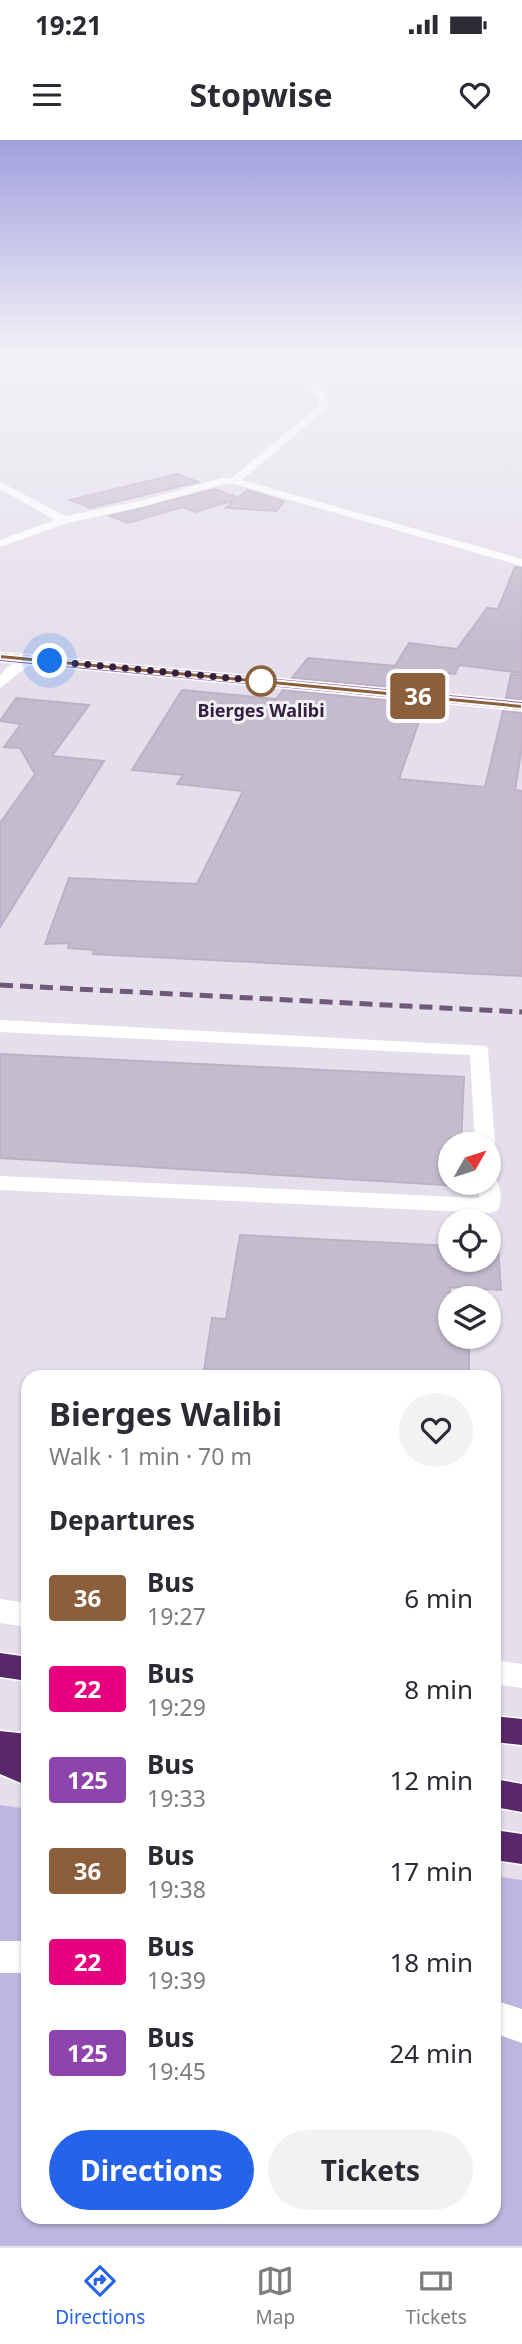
<!DOCTYPE html>
<meta charset="utf-8">
<style>
:root{--surface:#fff;--page:#f2f2f3;--text:#2b2b33;--muted:#7c7c81;--line:#e1e1e2;--accent:#2563eb}
body{margin:0;font-family:"Noto Sans",sans-serif;background:var(--page);color:var(--text);height:100vh;display:flex;flex-direction:column;font-size:26px;white-space:nowrap}
*{box-sizing:border-box;margin:0}
p{font-size:23px;color:var(--muted)}
.icon{flex:none;width:38px;height:38px;fill:none;stroke:currentColor;stroke-width:2;stroke-linecap:round;stroke-linejoin:round}
.map{position:relative;flex:1;overflow:hidden}
.side{position:absolute;left:21px;top:1230px;width:480px;height:854px;display:flex;flex-direction:column;background:var(--surface);border-radius:21px;box-shadow:0 2px 5px #0004}
.side>*{flex:none}
.badge{padding:0 14px;border-radius:5px;font-size:24px;line-height:46px}
.needle{width:46px;rotate:51deg}
.controls{position:absolute;left:438px;top:992px;display:grid;gap:14px}
.controls a{display:grid;place-items:center;width:63px;height:63px;border-radius:50%;background:var(--surface);box-shadow:0 2px 5px #0004;font-size:35px}
.you{position:absolute;width:35px;height:35px;margin:-18px;border:5px solid #fff;border-radius:50%;background:#1a73e8;box-shadow:0 0 0 10px #1a73e833}
.map>.badge{position:absolute;translate:-50% -50%;box-shadow:0 0 0 4px #fff}
h2{padding:0 28px;font-size:26px;line-height:63px}
.round{display:grid;place-items:center;flex:none;width:74px;height:74px;border-radius:37px;background:var(--page)}
.overview{display:flex;align-items:center;justify-content:space-between;height:119px;padding:0 28px}
h1{font-size:33px;font-weight:700;line-height:52px}
.button{display:flex;gap:14px;margin-top:auto;padding:14px 28px}
.button a{flex:1;height:80px;border-radius:42px;background:var(--accent);color:#fff;font-size:28px;font-weight:700;line-height:80px;text-align:center}
.button a+a{background:var(--page);color:var(--text)}
ul{padding:0;list-style:none}
li{display:flex;align-items:center;gap:21px;height:91px;padding:0 28px}
li div{flex:1}
li b{display:block;font-size:26px}
li em{font-style:normal}
li .badge{min-width:77px;font-weight:700;text-align:center}
.status{display:flex;justify-content:space-between;align-items:center;height:49px;padding:0 35px;background:var(--surface);direction:ltr}
.status svg{height:19px;fill:currentColor}
header{display:flex;justify-content:space-between;align-items:center;height:91px;padding:0 28px;background:var(--surface);font-size:32px;font-weight:700}
.menu{display:flex;justify-content:space-around;align-items:center;height:98px;border-top:2px solid var(--line);background:var(--surface);font-size:19px;color:var(--muted)}
.menu a{display:grid;justify-items:center;gap:4px}
.menu .active{color:var(--accent)}
.map>svg:first-child{display:block}
.green{fill:#beb6df}
.building{fill:#c4bbcd;stroke:#bcb1c6;stroke-width:2}
.lines{fill:none;stroke-linecap:round;stroke-linejoin:round}
.major-casing{stroke:#fff;stroke-width:3}
.highway-casing{stroke:#fff;stroke-width:3}
.minor{fill:#fff;fill-rule:evenodd}
.major{fill:#8e60a5;fill-rule:evenodd}
.highway{fill:#59286b;fill-rule:evenodd}
.rail{stroke:#6e5979;stroke-width:5;stroke-dasharray:13 7;stroke-linecap:butt}
.line{fill:#8b5e3c;stroke:#fff;stroke-width:2}
.walk{stroke:#331f3d;stroke-width:7;stroke-dasharray:0 12.6}
.stop-dot{fill:#fff;stroke:#8b5e3c;stroke-width:3.5}
.labels{text-anchor:middle;dominant-baseline:central;stroke-width:6;stroke-linejoin:round;paint-order:stroke}
.far-stop-label{font-size:18px;font-weight:bold;fill:#331f3d;stroke:#f3f0f8}
</style>
<div class="status"><b>19:21</b><svg viewBox="0 0 49 12"><path d="M0 12V9h3v3zM5 12V6h3v6zM10 12V3h3v9zM15 12V0h3v12zM26 1h20v11H26zM47 4h2v5h-2z"/></svg></div>
<header><svg class="icon" aria-label="menu" viewBox="0 0 24 24"><path d="M4 6h16M4 12h16M4 18h16"/></svg>Stopwise<svg class="icon" aria-label="heart" viewBox="0 0 24 24"><path d="M12 20l-8-8c-3-5 5-10 8-4 3-6 11-1 8 4z"/></svg></header>
<div class="map">
<svg width="522" height="2106" viewBox="0 0 522 2106">
<rect width="100%" height="100%" fill="#e5dfec"/>
<path class="green" d="M0 1665 28 1669V2077H494V1736L522 1740V2106H0Z"/>
<path class="building" d="M177 334 198 342 90 368 70 360Z
M215 349 238 358 247 350 284 361 277 371 226 368 235 360 195 372 183 367 128 383 110 376Z
M515 427 522 428V533L459 525 455 534 437 532 430 551 292 538 308 518 395 526 409 503 457 509 487 468 498 469Z
M511 534 522 535V559L506 558Z
M182 550 276 559 283 550 425 564 399 639 485 647 503 571 522 573V607L515 650 522 651V836L93 814 94 810 68 808 69 803 45 804 69 738 197 744 243 651 177 644 183 635 132 630Z
M16 558 89 565 52 616 104 621 0 787V683L35 634 20 608 4 607 21 584 0 581Z
M0 914 464 937 461 1004H450V1043H459V1046L0 1018Z
M240 1095 450 1106V1120H488V1107L498 1108 501 1150 450 1147V1197H469V1237H203L212 1178 226 1179Z"/>
<g class="lines">
<g class="major-casing">
<path id="major" d="M0 513 522 562V570L0 521Z"/>
</g>
<g class="highway-casing">
<path id="highway" d="M0 1513 28 1517V1541L0 1537Z
M494 1576 522 1579V1605L494 1602Z
M0 1591 28 1594V1646L0 1634Z
M494 1639 522 1644V1672L494 1667Z
M494 1690 522 1694V1724L494 1720Z"/>
</g>
<path class="minor" d="M282 211H290L329 259V267L242 340 522 419V426L234 344H223L146 366 67 383 0 407V400L55 380 0 349V342L66 376 144 360 222 338H231L319 266V259Z
M28 515 35 519 33 522 0 548V536L6 528Z
M0 880 486 906 488 910 495 1004 488 1010V1004H475L470 915 0 892Z
M0 1036 479 1058 478 1043H488V1036L495 1038C501 1046 503 1063 497 1071L490 1073 0 1050Z
M0 1459 28 1463V1487L0 1483Z
M494 1520 522 1524V1548L494 1544Z
M0 1801H28V1833H0Z
M494 1860 522 1869V1903L494 1893Z"/>
<use href="#major" class="major"/>
<use href="#highway" class="highway"/>
<path class="rail" d="M0 845 522 872"/>
</g>
<linearGradient id="sky" x2="0" y2="1"><stop stop-color="#a1a0de"/><stop offset="0.42" stop-color="#f3f1f6"/><stop offset="1" stop-color="#f3f1f6" stop-opacity="0"/></linearGradient>
<rect width="522" height="505" fill="url(#sky)"/>
<path class="line" d="M0 514 522 564V569L0 519Z"/>
<g class="lines">
<path class="walk" d="M50 521 261 541"/>
</g>
<circle class="stop-dot" cx="261" cy="541" r="14"/>
<g class="labels">
<g class="far-stop-label">
<text x="261" y="570">Bierges Walibi</text>
</g>
</g>
</svg>
<div class="controls">
<a><svg class="needle" viewBox="-14 -14 28 28"><path d="M0-13l5 13h-10z" fill="#e53935"/><path d="M0 13l5-13h-10z" fill="#7c7c81"/></svg></a>
<a><svg class="icon" aria-label="locate" viewBox="0 0 24 24"><circle cx="12" cy="12" r="6"/><path d="M12 2v4M12 18v4M2 12h4M18 12h4"/></svg></a>
<a><svg class="icon" aria-label="layers" viewBox="0 0 24 24"><path d="M12 4l9 5-9 5-9-5zM3 14l9 5 9-5"/></svg></a>
</div>
<div class="you" style="left:50px;top:521px"></div>
<b class="badge" style="left:418px;top:556px;background:#8b5e3c;color:#fff">36</b>
<section class="side">
<div class="overview"><div><h1>Bierges Walibi</h1><p>Walk · 1 min · 70 m</p></div><a class="round"><svg class="icon" aria-label="heart" viewBox="0 0 24 24"><path d="M12 20l-8-8c-3-5 5-10 8-4 3-6 11-1 8 4z"/></svg></a></div>
<h2>Departures</h2>
<ul>
<li><span class="badge" style="background:#8b5e3c;color:#fff">36</span><div><b>Bus</b><p>19:27</p></div><em>6 min</em></li>
<li><span class="badge" style="background:#e6007e;color:#fff">22</span><div><b>Bus</b><p>19:29</p></div><em>8 min</em></li>
<li><span class="badge" style="background:#8e44ad;color:#fff">125</span><div><b>Bus</b><p>19:33</p></div><em>12 min</em></li>
<li><span class="badge" style="background:#8b5e3c;color:#fff">36</span><div><b>Bus</b><p>19:38</p></div><em>17 min</em></li>
<li><span class="badge" style="background:#e6007e;color:#fff">22</span><div><b>Bus</b><p>19:39</p></div><em>18 min</em></li>
<li><span class="badge" style="background:#8e44ad;color:#fff">125</span><div><b>Bus</b><p>19:45</p></div><em>24 min</em></li>
</ul>
<div class="button"><a>Directions</a><a>Tickets</a></div>
</section>
</div>
<nav class="menu">
<a class="active"><svg class="icon" aria-label="directions" viewBox="0 0 24 24"><path d="M12 3l9 9-9 9-9-9zM9 14v-3h6M13 9l2 2-2 2"/></svg>Directions</a>
<a><svg class="icon" aria-label="map" viewBox="0 0 24 24"><path d="M3 6l6-2 6 2 6-2v14l-6 2-6-2-6 2zM9 4v14M15 6v14"/></svg>Map</a>
<a><svg class="icon" aria-label="tickets" viewBox="0 0 24 24"><path d="M3 7h18v10H3zM15 7v10"/></svg>Tickets</a>
</nav>
